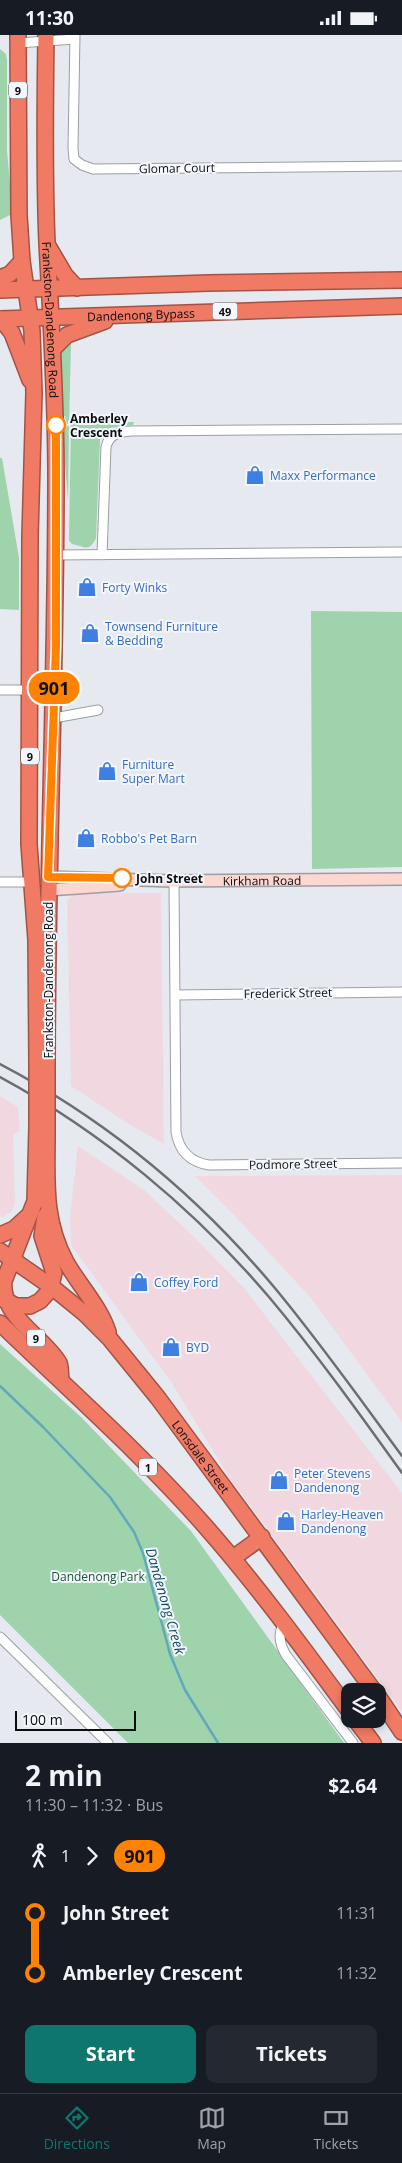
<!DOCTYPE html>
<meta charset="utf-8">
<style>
:root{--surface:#171b24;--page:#242831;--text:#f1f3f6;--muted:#9ea1a6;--line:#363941;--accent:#0f766e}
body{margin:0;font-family:"Open Sans",sans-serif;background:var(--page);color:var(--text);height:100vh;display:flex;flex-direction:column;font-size:19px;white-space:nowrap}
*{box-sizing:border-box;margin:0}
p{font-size:16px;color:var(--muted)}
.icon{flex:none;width:28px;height:28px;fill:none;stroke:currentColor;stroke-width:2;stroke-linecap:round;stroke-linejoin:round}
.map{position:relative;height:1708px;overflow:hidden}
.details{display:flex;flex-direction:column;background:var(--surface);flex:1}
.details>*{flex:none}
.badge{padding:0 10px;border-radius:16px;font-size:18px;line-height:32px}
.tools{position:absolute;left:341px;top:1648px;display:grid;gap:10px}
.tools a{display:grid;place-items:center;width:45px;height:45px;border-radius:10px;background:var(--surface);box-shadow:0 2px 8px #0003;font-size:25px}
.scale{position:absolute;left:15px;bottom:12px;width:121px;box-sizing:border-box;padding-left:5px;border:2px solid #0c0d0f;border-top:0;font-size:14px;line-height:18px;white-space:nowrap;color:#0c0d0f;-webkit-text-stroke:4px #f3f6fd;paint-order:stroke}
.map>.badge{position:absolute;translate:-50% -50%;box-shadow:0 0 0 2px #fff}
.legs{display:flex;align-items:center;gap:8px;height:55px;padding:0 25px;font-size:16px}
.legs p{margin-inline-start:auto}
.overview{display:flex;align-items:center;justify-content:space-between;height:85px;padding:0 25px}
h1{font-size:28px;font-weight:700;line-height:38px}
.action{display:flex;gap:10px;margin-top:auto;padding:10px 25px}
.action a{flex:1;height:58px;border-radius:10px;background:var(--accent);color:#fff;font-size:20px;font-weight:700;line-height:58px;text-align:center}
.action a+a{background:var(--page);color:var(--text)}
ul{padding:0 25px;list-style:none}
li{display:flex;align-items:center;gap:18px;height:60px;font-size:19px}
li i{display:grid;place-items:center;width:8px;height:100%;margin:0 6px;background:currentColor}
li i::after{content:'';width:12px;height:12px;margin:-6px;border:4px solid;border-radius:50%;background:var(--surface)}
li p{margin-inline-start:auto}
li:first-child i{background:linear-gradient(#0000 50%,currentColor 0)}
li:last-child i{background:linear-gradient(currentColor 50%,#0000 0)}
.status{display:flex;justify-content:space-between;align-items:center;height:35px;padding:0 25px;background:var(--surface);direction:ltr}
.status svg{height:14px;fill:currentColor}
.tabs{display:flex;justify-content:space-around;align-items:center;height:70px;border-top:1px solid var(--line);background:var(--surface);font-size:14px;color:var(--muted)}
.tabs a{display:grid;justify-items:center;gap:2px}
.tabs .selected{color:var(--accent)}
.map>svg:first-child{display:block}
.commercial{fill:#f1d8e0}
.green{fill:#9ed3ac}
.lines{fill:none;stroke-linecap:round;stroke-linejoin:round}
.stream{stroke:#61a8bd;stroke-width:2.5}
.street-casing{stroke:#9b9ea4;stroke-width:11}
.secondary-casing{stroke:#9b9ea4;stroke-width:14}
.highway-casing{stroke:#a15446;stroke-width:18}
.street{stroke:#fff;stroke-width:9}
.secondary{stroke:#fbd7d0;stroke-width:11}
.highway{stroke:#f17a64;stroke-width:15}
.rail{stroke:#6c6e72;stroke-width:2.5}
.highway-bridge-casing{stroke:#a15446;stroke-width:18;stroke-linecap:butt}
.highway-bridge{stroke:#f17a64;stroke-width:15}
.line-1-casing{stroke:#fff;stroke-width:11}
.line-1{stroke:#ff8200;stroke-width:8}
.stop-1-dot{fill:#fff;stroke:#ff8200;stroke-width:2.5}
.labels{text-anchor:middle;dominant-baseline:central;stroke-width:4;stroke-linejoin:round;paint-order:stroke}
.shield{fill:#f3f6fd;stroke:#515356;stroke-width:1}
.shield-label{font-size:11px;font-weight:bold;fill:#0c0d0f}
.street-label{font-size:12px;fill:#0c0d0f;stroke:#f3f6fd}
.stop-label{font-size:12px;font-weight:bold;fill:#0c0d0f;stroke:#f3f6fd;text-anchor:start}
.shop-label{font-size:12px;fill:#366cbe;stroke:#f3f6fd;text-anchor:start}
.park-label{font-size:12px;fill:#1b5531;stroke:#f3f6fd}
.water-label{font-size:14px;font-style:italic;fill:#114f5e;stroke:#f3f6fd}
</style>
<div class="status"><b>11:30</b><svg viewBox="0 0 49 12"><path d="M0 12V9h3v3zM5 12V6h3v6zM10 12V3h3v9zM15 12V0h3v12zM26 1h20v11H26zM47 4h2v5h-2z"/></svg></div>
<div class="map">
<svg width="402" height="1708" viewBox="0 0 402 1708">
<rect width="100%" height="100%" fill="#e6e9ef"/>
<path class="commercial" d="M74 858H161L164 1109 127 1088 71 1051 67 866Z
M0 1061 18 1072 20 1096 13 1100 15 1169 11 1177 3 1182 0 1181Z
M78 1111 144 1155 192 1200 244 1253 402 1458V1676L229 1442 171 1347 71 1210 70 1181Z
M402 1140V1387L310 1262 234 1180 195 1141Z"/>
<path class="green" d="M0 14 6 19 7 25V116L12 171 10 180 0 185Z
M67 304 71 310 69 389H67L65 381H62L61 317V311Z
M71 387H134L133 390 110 393 100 405 96 503C91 513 88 514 80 511 74 509 72 511 69 505Z
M69 391 68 465 62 393Z
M0 423H2L19 523V575L0 574Z
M311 576 402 577V832L312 834Z
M0 1309 81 1382 191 1496 344 1708H128L0 1580Z"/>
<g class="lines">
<path class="stream" d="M0 1351 43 1392 110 1462 134 1497 143 1518 170 1619 185 1655 218 1708"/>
<g class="street-casing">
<path id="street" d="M75 0 73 113 74 124 82 130 93 134 402 131
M18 8 75 4
M56 520 402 517
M102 520 106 412C109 399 119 397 131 396L402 394
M0 655H30
M54 683 98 675
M174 845 176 1097C179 1116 190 1127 209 1130L402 1128
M0 847H31
M175 960 402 957
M284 1587C278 1599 279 1608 286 1620L353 1708
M0 1602 108 1708"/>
</g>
<g class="secondary-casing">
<g id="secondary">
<path id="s1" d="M48 842 171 846 402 844"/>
<path d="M48 855 120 850"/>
</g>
</g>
<g class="highway-casing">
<g id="highway">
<path d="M18 0 19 180 22 226 32 296 34 358 30 501 29 809 36 905 37 1027"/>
<path id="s2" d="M46 0C45 69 44 139 47 208 51 286 56 363 56 441 56 639 47 836 47 1034"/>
<path d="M48 211 65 240 77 253"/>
<path d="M0 243 10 239 22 226"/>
<path d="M0 255 208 248 402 245"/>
<path id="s3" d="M0 284 402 271"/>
<path d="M1 284 12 298 30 345"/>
<path d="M53 314 67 300 105 286"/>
<path d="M37 1092 35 1166 4 1246C0 1281 44 1302 59 1328 61 1332 60 1339 61 1344"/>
<path d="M47 1099C47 1145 43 1185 66 1227 79 1250 100 1272 108 1297"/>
<path d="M0 1200 14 1194 27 1182"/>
<path id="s4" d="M0 1216 52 1252 84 1278 110 1304 158 1363 374 1656"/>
<path d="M3 1264 16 1271H30L40 1266 50 1255 54 1238 42 1201 45 1181"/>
<path d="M0 1288C69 1355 142 1419 205 1491 257 1550 303 1613 350 1677"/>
<path d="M233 1523 262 1502"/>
<path d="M378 1661 402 1697"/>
<path d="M355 1684 373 1708"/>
</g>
</g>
<use href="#street" class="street"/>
<use href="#secondary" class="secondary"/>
<use href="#highway" class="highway"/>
<path class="rail" d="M0 1029C105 1084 198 1161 274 1252 319 1306 360 1364 402 1421
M0 1042C102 1097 194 1174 269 1262 316 1318 359 1378 402 1438"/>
<g class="highway-bridge-casing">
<path id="highway-bridge" d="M37 1092V1027
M47 1099V1034"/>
</g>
<use href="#highway-bridge" class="highway-bridge"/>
</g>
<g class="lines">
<g class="line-1-casing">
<path id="line-1" d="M56 390V610L48 842 122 843"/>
</g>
<use href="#line-1" class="line-1"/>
</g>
<defs>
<g id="shop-bare" transform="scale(1.5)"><path d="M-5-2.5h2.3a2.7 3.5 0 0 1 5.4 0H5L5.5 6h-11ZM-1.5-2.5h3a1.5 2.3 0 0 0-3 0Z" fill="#3f7fe0" stroke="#f3f6fd" stroke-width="2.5" paint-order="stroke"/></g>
</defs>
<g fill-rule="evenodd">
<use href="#shop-bare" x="255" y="440"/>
<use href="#shop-bare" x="87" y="552"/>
<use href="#shop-bare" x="90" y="598"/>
<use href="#shop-bare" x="107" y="736"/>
<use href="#shop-bare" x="86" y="803"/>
<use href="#shop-bare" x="139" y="1247"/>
<use href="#shop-bare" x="171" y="1312"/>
<use href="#shop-bare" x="279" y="1445"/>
<use href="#shop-bare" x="286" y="1486"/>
</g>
<g class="stop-1-dot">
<circle cx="56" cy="390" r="9"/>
<circle cx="122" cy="843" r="9"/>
</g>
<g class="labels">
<g class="shield">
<rect x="9" y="46.5" width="18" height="17" rx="4"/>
<rect x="212.5" y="267.5" width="25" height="17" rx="4"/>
<rect x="21" y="712.5" width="18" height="17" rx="4"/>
<rect x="27" y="1294.5" width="18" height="17" rx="4"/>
<rect x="139" y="1423.5" width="18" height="17" rx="4"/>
</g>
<g class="shield-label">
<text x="18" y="55">9</text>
<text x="225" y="276">49</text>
<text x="30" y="721">9</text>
<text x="36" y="1303">9</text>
<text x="148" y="1432">1</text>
</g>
<g class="street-label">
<text transform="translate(177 133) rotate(-1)">Glomar Court</text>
<text stroke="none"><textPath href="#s3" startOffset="141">Dandenong Bypass</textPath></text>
<text stroke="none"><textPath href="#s2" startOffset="285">Frankston-Dandenong Road</textPath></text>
<text stroke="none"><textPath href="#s1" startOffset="214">Kirkham Road</textPath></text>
<text transform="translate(48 945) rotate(-90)">Frankston-Dandenong Road</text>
<text transform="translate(288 958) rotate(-1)">Frederick Street</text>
<text transform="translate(293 1129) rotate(-1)">Podmore Street</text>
<text stroke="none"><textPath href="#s4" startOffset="290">Lonsdale Street</textPath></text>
</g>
<g class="stop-label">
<text x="70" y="383">Amberley<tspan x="70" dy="14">Crescent</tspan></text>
<text x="136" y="843">John Street</text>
</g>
<g class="shop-label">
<text x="270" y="440">Maxx Performance</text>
<text x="102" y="552">Forty Winks</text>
<text x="105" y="591">Townsend Furniture<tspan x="105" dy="14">&amp; Bedding</tspan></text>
<text x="122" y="729">Furniture<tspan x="122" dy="14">Super Mart</tspan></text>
<text x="101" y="803">Robbo's Pet Barn</text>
<text x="154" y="1247">Coffey Ford</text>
<text x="186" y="1312">BYD</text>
<text x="294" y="1438">Peter Stevens<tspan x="294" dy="14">Dandenong</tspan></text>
<text x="301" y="1479">Harley-Heaven<tspan x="301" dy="14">Dandenong</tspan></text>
</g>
<g class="park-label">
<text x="98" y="1541">Dandenong Park</text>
</g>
<g class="water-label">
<text transform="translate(166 1566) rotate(74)">Dandenong Creek</text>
</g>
</g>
</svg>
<div class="tools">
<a><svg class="icon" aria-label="layers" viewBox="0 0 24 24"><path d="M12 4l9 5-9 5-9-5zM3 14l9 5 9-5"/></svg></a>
</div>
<div class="scale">100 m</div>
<b class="badge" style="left:54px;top:653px;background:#ff8200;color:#111">901</b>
</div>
<section class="details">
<div class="overview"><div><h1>2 min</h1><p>11:30 – 11:32 · Bus</p></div><b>$2.64</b></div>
<div class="legs"><svg class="icon" aria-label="walk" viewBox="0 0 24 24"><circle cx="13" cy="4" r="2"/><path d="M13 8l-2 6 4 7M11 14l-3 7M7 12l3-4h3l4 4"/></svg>1<svg class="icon" aria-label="forward" viewBox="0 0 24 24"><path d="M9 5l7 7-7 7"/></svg><b class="badge" style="background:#ff8200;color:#111">901</b></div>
<ul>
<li><i style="color:#ff8200"></i><b>John Street</b><p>11:31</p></li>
<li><i style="color:#ff8200"></i><b>Amberley Crescent</b><p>11:32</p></li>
</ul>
<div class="action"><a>Start</a><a>Tickets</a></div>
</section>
<nav class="tabs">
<a class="selected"><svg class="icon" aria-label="directions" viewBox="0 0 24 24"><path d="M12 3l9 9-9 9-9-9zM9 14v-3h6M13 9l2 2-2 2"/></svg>Directions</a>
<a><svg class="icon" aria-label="map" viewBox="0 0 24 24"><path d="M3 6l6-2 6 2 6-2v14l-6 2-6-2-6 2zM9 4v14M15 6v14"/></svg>Map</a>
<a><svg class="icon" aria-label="tickets" viewBox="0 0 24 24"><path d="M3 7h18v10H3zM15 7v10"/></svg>Tickets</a>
</nav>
